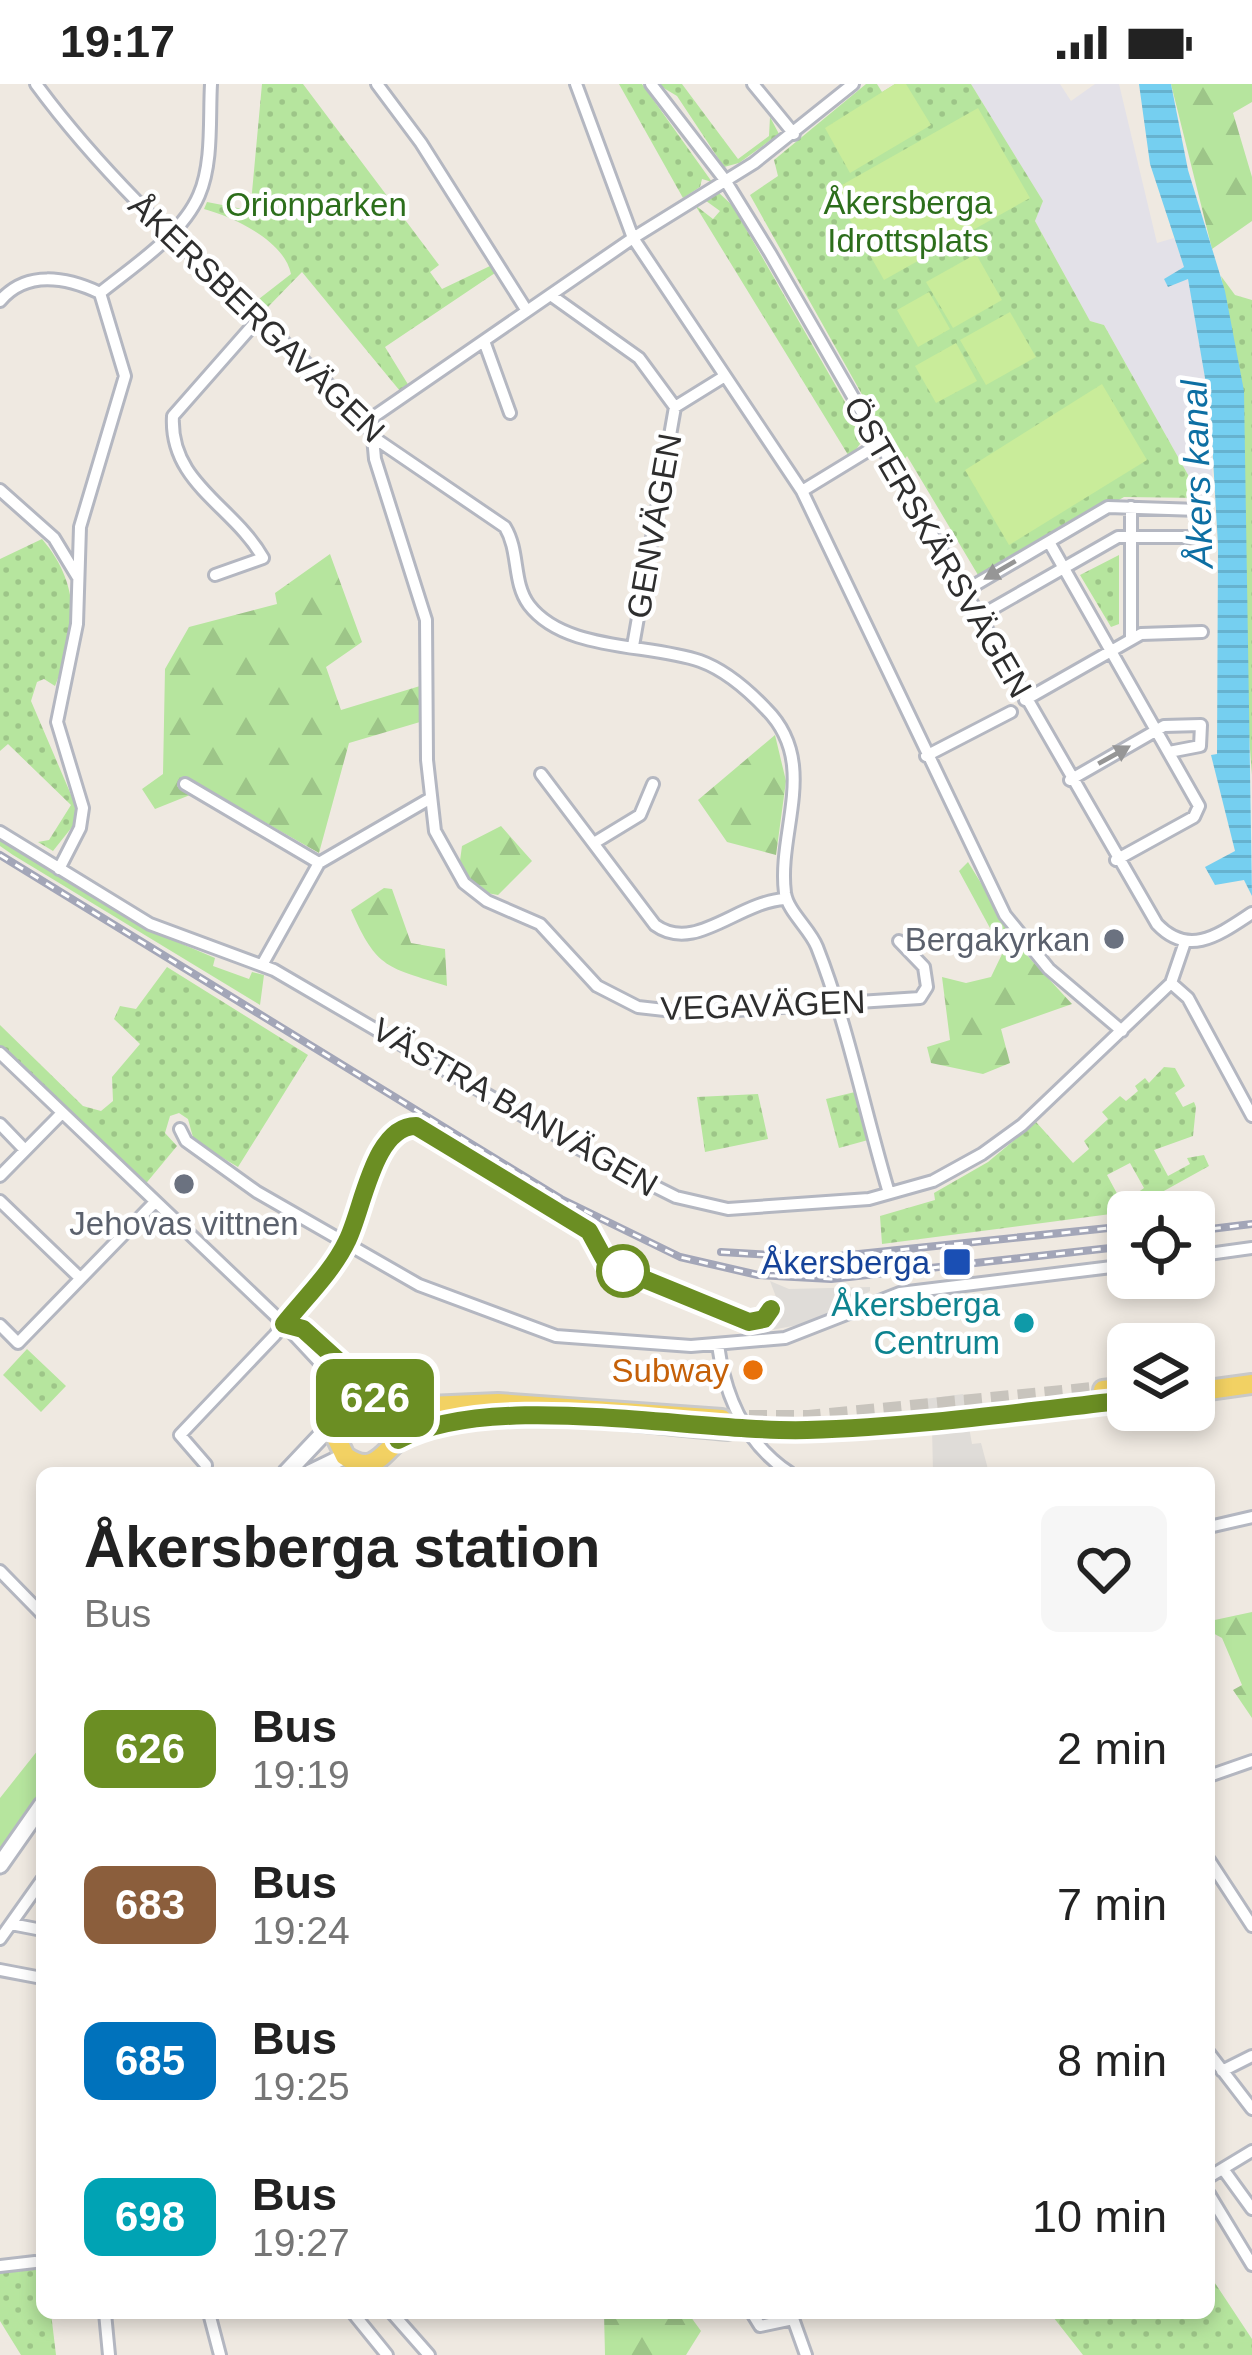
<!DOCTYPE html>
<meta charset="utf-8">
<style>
:root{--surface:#fff;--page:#f6f6f6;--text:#222;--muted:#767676}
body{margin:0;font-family:Arial,sans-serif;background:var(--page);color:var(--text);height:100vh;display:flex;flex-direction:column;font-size:45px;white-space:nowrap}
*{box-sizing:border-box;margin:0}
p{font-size:39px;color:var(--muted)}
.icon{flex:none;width:66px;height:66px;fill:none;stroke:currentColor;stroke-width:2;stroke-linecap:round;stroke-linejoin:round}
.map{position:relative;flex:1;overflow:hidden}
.side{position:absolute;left:36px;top:1383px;width:1179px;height:852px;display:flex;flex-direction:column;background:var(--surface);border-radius:18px;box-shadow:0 6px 18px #0003}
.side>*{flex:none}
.badge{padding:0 24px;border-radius:18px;font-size:42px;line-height:78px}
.buttons{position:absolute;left:1107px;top:1107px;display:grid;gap:24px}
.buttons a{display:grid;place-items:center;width:108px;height:108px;border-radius:18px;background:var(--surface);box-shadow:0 6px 18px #0003;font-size:60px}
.map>.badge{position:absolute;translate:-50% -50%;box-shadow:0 0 0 6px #fff}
.round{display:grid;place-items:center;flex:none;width:126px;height:126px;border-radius:18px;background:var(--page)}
.overview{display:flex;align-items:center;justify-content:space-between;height:204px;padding:0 48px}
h1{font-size:57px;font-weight:600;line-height:90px}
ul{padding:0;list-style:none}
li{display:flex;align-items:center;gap:36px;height:156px;padding:0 48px}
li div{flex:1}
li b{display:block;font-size:45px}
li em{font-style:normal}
li .badge{min-width:132px;font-weight:700;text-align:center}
.status{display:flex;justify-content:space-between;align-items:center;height:84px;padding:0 60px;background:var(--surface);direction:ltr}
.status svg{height:33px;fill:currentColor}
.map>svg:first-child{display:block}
.industrial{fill:#e3e1e8}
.grass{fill:#b6e59e}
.forest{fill:url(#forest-firs)}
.park{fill:url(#park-dots)}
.pitch{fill:#c9ec9a}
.plaza{fill:#dfdcd8}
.water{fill:url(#water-rules)}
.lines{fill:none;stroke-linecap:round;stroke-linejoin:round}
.primary-tunnel{stroke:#c8c4bd;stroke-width:18;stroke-dasharray:18 9;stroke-linecap:butt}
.street-casing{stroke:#b4b7c1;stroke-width:16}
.secondary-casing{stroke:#b4b7c1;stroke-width:21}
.primary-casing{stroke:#c9c9c9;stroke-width:24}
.street{stroke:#fff;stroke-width:10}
.secondary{stroke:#fff;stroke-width:15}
.primary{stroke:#f2d163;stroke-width:18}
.rail-casing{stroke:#a3a6b8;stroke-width:8}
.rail{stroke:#fff;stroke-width:3;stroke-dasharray:9;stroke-linecap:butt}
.oneway{fill:#969696}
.line-casing{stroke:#fff;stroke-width:27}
.line{stroke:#6b8e23;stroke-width:18}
.worship-dot{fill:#6b7280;stroke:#fff;stroke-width:4.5}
.transit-dot{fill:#1a4fb4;stroke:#fff;stroke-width:4.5}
.stop-dot{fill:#fff;stroke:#6b8e23;stroke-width:6}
.culture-dot{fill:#0f9aa8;stroke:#fff;stroke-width:4.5}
.food-dot{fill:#e8710a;stroke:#fff;stroke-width:4.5}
.labels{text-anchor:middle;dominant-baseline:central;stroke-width:9;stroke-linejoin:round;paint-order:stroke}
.park-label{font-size:33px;fill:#2c6e1b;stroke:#fff}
.street-label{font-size:33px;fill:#2e2e2e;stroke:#fff}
.worship-label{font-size:33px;fill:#5b616d;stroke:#fff;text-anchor:end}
.transit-label{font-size:33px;fill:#164399;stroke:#fff;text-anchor:end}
.culture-label{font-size:33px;fill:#0d838f;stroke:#fff;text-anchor:end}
.food-label{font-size:33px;fill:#c56008;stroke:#fff;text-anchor:end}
.water-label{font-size:36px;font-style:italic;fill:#0d6fa3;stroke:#fff}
</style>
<div class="status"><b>19:17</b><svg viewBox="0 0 49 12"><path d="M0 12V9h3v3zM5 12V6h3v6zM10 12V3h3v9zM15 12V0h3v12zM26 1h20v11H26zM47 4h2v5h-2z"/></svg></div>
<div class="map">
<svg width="1252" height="2271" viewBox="0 0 1252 2271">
<defs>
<pattern id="forest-firs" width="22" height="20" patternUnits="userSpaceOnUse" patternTransform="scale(3)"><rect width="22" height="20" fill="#b6e59e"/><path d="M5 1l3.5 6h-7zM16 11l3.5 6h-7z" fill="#9dc588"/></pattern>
<pattern id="park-dots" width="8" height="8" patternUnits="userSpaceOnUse" patternTransform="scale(3)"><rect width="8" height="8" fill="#b6e59e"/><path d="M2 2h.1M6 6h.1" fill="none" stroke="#9dc588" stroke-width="1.8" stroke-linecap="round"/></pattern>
<pattern id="water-rules" width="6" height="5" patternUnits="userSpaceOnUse" patternTransform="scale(3)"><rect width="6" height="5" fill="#75cff0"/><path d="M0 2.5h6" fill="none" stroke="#66b2ce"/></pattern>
</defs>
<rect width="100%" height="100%" fill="#efe9e1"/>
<path class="industrial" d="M971 0H1060L1071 17 1095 0H1119L1157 159 1174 154 1185 184 1164 195 1169 203 1188 194 1210 323 1213 411 1201 414 1104 241 1090 237 1035 137 1042 116Z"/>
<path class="grass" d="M0 753 154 848 215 874 213 882 249 895 252 888 264 891 260 921 13 771 0 762Z
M42 1661V1711L0 1767V1714Z"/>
<path class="forest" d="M1171 0H1252V18L1233 29 1252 93V137L1212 165Z
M330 470 362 558 326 583 341 626 420 602V638L349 659 319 769 185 693 177 702 190 711 155 725 142 705 163 690 165 585 189 543 277 520 275 509Z
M775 651 786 697 776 771 727 758 698 716Z
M501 742 532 777 498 811 481 808 459 784 462 762Z
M968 778 1023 867 1072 920 1001 945 1010 979 983 990 931 979 927 963 950 956 942 893 966 899 991 893 1003 868 959 787Z
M384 804 392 805 411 859 445 865 447 902C388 883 377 886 351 826Z
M1252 1528V1634L1233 1606 1242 1601 1222 1554 1209 1547 1210 1537Z
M604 2229H688L701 2247 686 2271H605Z"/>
<path class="park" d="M262 0H303L439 181 430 188 442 205 490 182 495 189 385 263 409 302 400 307 302 188 265 226 255 218 291 190C284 156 233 133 204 125L207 118 243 125 251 119Z
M619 0H642L712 98 702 95 700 103 683 114Z
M657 0H682L738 75 769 52 770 33 779 50 739 79 724 83 677 12Z
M866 0H877L882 8 895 0H971L1043 117 1035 137 1090 237 1104 241 1201 414 1124 413 981 496 907 372 901 380 750 111 778 92 774 76Z
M718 108 733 122 865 353 850 374 695 121 713 135 720 127 702 114Z
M1221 192 1235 211 1252 216V691C1238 534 1252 342 1221 192Z
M42 455C81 501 78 547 55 602L44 595 37 598 31 617 75 720 76 738 53 767 38 758 49 756 71 721 8 660 0 667V475Z
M1119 471V540L1111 543 1080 491Z
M167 883 308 971 238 1083 194 1057 188 1035 179 1029 170 1032 165 1049 177 1062 143 1103 0 964V941L83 1022 101 1027 113 1017 112 993 140 960 114 935 120 922 136 925Z
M1164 983 1175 984 1185 1002 1175 1009 1183 1023 1194 1018 1196 1023 1193 1052 1154 1066 1168 1092 1190 1080 1187 1074 1204 1071 1209 1082 1144 1118 1137 1109 1144 1104 1130 1079 1107 1091 1121 1117 1132 1112 1141 1126 882 1160 880 1132 935 1116 934 1109 988 1078 1036 1038 1073 1079 1089 1065 1084 1057 1108 1035 1102 1028 1120 1012 1126 1017 1138 1007 1135 1002 1145 994 1149 999Z
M855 1008 868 1056 839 1064 826 1015Z
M758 1010 768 1055 705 1068 697 1013Z
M27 1265 66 1302 41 1328 3 1291Z
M42 2179V2229H51L56 2271H21L0 2237V2187Z
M1209 2190 1252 2255V2271H1083L1050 2229H1209Z"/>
<path class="pitch" d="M895 0H906L931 41 850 89 825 44Z
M978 24 1030 114 884 196 833 106Z
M976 170 1002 216 953 244 926 198Z
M929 208 950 245 918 263 897 226Z
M1010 228 1036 273 986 301 960 256Z
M956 259 977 297 936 319 915 282Z
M1102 300 1147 376 1009 461 965 386Z"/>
<path class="plaza" d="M770 1197 789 1205 870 1203V1207L819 1237 766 1247 779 1221Z
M963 1310 972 1360 981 1359 989 1389H933L932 1342H925V1315Z"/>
<path class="water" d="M1139 0H1171L1188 86 1225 207 1244 307 1252 812 1244 796 1215 801 1205 783 1235 767 1211 671 1217 670 1218 461 1210 323 1188 195 1168 203 1164 195 1184 183 1150 80Z"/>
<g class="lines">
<path class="primary-tunnel" d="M722 1335H809L1103 1306
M901 1340 1104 1319"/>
<g class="street-casing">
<path id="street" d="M36 0C130 128 256 225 366 338L373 353 505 443C520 468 512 498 529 521 565 568 648 559 700 577 725 586 748 606 766 625 820 679 777 747 785 809 788 828 810 845 817 863 848 942 865 1029 889 1109
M377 0 421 59 527 227
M576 0 633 154 802 407 879 360
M651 0 725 96 770 169 1157 840C1189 874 1220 850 1252 829
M753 0 794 50
M100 209C132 183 182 151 199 111 213 79 209 34 211 0
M552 212 639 274 675 323
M0 217C26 186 66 193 100 209
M484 257 510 329
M366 338 633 154 754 79 853 0
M373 353 375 375 426 536 427 676 435 747 464 799 487 817 540 840 597 902 638 923 691 929 920 914 927 903 924 883 899 857
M0 406 54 454 77 492
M802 407 1005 831 1049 885 1122 947
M1131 423V555
M1049 458 1199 722 1194 733 1116 776
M215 491 263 474C234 422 169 399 173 332L261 232
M963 508 1108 423 1199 426 1198 453H1118L978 533
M633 562 675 323 725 292
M1025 616 1141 550 1202 548
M926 672 1011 628
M541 690 655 841C695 870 737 818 785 815
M1070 696 1164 642 1201 641 1200 662 1169 668
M185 700 319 779
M0 748 150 840 274 886 580 1065 676 1113 728 1125 869 1115 933 1097 982 1070 1022 1041 1171 899 1185 858
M594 759 640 731 653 700
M59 785 80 744 83 724 57 638 77 540 80 443 125 292 100 209
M262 881 319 779 431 714
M1171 899 1188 914 1252 1032
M0 969 284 1240 340 1300 341 1327
M0 1040 25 1066
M180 1045 186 1057 257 1108 419 1201 556 1252 691 1262 785 1254 900 1209 1128 1181
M0 1092 61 1030
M0 1117 80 1194
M1194 1172 1252 1164
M0 1241 18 1259 154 1119
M287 1241 303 1245 378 1316
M718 1261C725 1313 746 1360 790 1389
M205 1389 206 1381 180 1351 275 1251 347 1160
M1209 1443 1252 1433
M0 1487 42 1530
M1209 1692 1252 1677
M1209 1776 1252 1842
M11 1840 42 1846
M0 1855 42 1796
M0 1886 42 1894
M1209 1969 1252 2025
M1222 1987 1252 1972
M1223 2085 1252 2125
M1209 2093 1252 2067
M1209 2110 1252 2181
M0 2182 35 2178
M105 2229 109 2271
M209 2229 220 2271
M353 2229 387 2271
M392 2229 429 2271
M752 2229 760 2242 793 2235
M791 2229 806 2271"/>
</g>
<g class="secondary-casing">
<path id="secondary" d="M286 1389 336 1336
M310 1389 345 1372
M0 1781 42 1721"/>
</g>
<g class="primary-casing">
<path id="primary" d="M1103 1306 1128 1303
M1194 1308 1252 1300
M1104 1319 1128 1316
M722 1335 498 1319 405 1323 364 1315 341 1327 334 1349 345 1372C376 1394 383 1365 405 1352 422 1342 438 1337 458 1334 544 1321 641 1340 728 1346"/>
</g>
<use href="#street" class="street"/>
<use href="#secondary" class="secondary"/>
<use href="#primary" class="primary"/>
<g class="rail-casing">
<path id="rail" d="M0 771 561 1115 680 1173 758 1191 831 1195 1128 1162
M1194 1147 1252 1140
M721 1168 820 1174 1128 1142"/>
</g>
<use href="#rail" class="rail"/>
</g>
<defs><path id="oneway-solid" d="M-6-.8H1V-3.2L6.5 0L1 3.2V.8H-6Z" transform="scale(3)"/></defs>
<g class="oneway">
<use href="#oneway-solid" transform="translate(1000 486) rotate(150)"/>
<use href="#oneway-solid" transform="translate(1114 671) rotate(-29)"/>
</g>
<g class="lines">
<g class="line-casing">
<path id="line" d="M771 1225 764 1235 749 1238 607 1180 589 1147 416 1042C373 1042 363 1126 347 1157 333 1187 304 1215 284 1240L303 1245 388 1322 398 1338V1356C494 1305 693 1349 807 1346 915 1343 1021 1328 1128 1316"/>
</g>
<use href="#line" class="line"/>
</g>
<g class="worship-dot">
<circle cx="1114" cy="855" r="12"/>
<circle cx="184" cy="1100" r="12"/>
</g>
<rect class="transit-dot" x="942" y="1163" width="30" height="30" rx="6"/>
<circle class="stop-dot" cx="623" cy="1187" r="24"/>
<circle class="culture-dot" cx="1024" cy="1239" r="12"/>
<circle class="food-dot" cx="753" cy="1286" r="12"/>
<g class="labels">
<g class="park-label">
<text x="908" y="118">Åkersberga<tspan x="908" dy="38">Idrottsplats</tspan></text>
<text x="316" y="120">Orionparken</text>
</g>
<g class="street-label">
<text transform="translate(257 234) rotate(44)">ÅKERSBERGAVÄGEN</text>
<text transform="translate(654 442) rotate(-80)">GENVÄGEN</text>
<text transform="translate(938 463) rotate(60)">ÖSTERSKÄRSVÄGEN</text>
<text transform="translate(763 921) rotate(-2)">VEGAVÄGEN</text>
<text transform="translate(515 1023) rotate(30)">VÄSTRA BANVÄGEN</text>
</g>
<g class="worship-label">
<text x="1090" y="855">Bergakyrkan</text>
<text x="184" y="1139" text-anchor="middle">Jehovas vittnen</text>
</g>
<g class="transit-label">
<text x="930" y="1178">Åkersberga</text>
</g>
<g class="culture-label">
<text x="1000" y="1220">Åkersberga<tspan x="1000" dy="38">Centrum</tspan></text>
</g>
<g class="food-label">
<text x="729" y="1286">Subway</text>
</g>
<g class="water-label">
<text transform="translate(1197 390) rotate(-92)">Åkers kanal</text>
</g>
</g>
</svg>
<div class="buttons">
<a><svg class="icon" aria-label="locate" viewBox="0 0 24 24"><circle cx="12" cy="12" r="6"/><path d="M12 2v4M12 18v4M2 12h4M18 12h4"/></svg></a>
<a><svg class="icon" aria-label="layers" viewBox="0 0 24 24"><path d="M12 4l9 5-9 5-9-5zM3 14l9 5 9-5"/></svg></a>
</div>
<b class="badge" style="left:375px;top:1314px;background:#6b8e23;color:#fff">626</b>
<section class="side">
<div class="overview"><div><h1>Åkersberga station</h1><p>Bus</p></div><a class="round"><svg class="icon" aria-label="heart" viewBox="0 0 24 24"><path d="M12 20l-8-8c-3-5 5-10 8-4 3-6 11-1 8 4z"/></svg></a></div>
<ul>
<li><span class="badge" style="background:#6b8e23;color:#fff">626</span><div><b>Bus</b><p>19:19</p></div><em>2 min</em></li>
<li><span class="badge" style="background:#8b5e3c;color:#fff">683</span><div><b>Bus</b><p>19:24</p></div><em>7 min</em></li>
<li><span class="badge" style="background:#0072bc;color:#fff">685</span><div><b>Bus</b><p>19:25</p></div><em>8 min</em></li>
<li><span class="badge" style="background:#00a3b4;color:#fff">698</span><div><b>Bus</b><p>19:27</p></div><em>10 min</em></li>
</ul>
</section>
</div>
